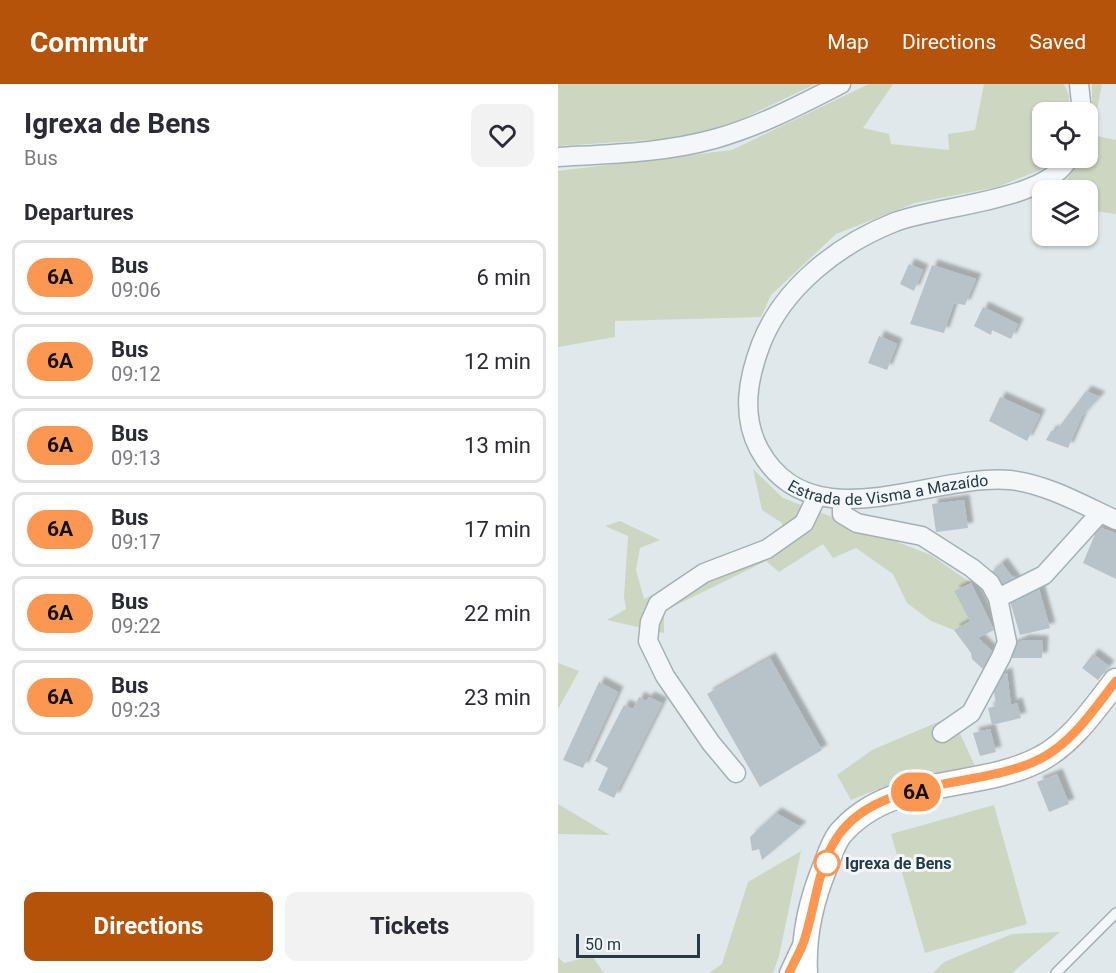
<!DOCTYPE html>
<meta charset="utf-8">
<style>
:root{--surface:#fff;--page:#f2f2f3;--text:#2b2b33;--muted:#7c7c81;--line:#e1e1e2;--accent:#b45309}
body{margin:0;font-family:Roboto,sans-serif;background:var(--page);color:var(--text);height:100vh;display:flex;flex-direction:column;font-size:22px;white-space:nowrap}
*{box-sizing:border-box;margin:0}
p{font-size:20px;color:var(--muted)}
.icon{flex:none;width:33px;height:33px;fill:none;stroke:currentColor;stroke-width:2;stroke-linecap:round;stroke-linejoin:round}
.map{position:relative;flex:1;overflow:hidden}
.side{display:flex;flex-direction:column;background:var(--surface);width:558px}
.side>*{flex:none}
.badge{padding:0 12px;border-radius:20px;font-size:21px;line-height:39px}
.buttons{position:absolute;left:474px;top:18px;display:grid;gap:12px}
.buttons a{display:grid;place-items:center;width:66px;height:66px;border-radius:12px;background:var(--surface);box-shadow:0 2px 4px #0004;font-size:30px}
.scale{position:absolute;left:18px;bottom:15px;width:124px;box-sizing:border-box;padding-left:6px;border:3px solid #273a44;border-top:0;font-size:16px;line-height:21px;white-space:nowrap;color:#273a44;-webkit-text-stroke:4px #f1f6f8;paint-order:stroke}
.map>.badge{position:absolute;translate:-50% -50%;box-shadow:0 0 0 3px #fff}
h2{padding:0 24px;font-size:22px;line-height:54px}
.round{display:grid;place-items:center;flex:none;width:63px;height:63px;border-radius:12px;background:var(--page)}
.summary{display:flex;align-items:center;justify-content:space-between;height:102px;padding:0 24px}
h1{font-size:28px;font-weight:700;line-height:45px}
.cta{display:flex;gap:12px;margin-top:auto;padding:12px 24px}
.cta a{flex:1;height:69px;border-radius:12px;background:var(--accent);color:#fff;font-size:24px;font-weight:700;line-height:69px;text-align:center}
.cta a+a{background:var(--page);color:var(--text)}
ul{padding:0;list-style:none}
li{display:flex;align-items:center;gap:18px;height:75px;margin:0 12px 9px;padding:0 12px;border:3px solid var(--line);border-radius:12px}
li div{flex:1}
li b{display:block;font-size:22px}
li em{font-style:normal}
li .badge{min-width:66px;font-weight:700;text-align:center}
header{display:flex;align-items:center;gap:36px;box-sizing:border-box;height:84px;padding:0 30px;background:var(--accent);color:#fff}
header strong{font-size:28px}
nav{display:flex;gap:33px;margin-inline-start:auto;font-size:21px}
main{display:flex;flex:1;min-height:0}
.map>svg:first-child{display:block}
.green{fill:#ccd6c1}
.building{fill:#b7c2c9;filter:url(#shadow)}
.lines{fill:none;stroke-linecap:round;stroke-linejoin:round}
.lane-casing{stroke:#a5b0b6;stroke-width:12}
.street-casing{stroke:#a5b0b6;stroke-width:21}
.secondary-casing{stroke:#a5b0b6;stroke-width:27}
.lane{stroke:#f4f7f9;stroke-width:9}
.street{stroke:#f4f7f9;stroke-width:18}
.secondary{stroke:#fff;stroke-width:24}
.line-casing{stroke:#fff;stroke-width:14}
.line{stroke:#fc9751;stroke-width:9}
.stop-dot{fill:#fff;stroke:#fc9751;stroke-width:3}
.labels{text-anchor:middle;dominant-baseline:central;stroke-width:6;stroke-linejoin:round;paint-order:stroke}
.street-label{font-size:16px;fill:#273a44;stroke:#f1f6f8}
.stop-label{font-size:16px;font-weight:bold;fill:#273a44;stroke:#f1f6f8;text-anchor:start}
</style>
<header>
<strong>Commutr</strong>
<nav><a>Map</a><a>Directions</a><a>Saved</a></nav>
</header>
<main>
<section class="side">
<div class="summary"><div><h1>Igrexa de Bens</h1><p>Bus</p></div><a class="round"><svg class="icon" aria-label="heart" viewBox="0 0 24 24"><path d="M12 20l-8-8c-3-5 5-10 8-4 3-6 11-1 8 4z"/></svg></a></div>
<h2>Departures</h2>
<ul>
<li><span class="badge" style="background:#fc9751;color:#111">6A</span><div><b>Bus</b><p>09:06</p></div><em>6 min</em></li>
<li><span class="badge" style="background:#fc9751;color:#111">6A</span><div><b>Bus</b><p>09:12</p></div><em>12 min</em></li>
<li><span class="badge" style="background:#fc9751;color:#111">6A</span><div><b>Bus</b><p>09:13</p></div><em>13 min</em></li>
<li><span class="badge" style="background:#fc9751;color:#111">6A</span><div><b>Bus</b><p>09:17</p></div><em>17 min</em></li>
<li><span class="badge" style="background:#fc9751;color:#111">6A</span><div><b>Bus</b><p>09:22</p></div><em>22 min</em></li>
<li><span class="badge" style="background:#fc9751;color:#111">6A</span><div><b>Bus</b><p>09:23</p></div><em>23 min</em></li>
</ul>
<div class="cta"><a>Directions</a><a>Tickets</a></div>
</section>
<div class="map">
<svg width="558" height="889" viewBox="0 0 558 889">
<defs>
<filter id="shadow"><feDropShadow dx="5.5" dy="-5.5" stdDeviation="1.5" flood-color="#0004"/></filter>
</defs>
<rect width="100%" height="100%" fill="#e1e8eb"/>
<path class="green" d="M0 0H257L176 39 122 54 0 62Z
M311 0H335L305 44 331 50 333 60 391 66 390 50 417 46 426 0H506L511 12 510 28H484V74H496L487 84 439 103 357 119 278 150 213 211 203 233 57 237V253L0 263V87L174 66Z
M534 0H544L534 51 558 56V130L530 126V106H502L523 74H530V60L534 51Z
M195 385 225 414 373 471 413 499 396 507 412 537 396 546 373 537 349 519 335 490 298 464 275 474 265 460 221 488 208 477 106 527V549L49 536 68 525 66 513 70 452 47 442 62 437 102 456 82 464 78 486 86 515 224 448V439L204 426Z
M0 579 21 587 0 625Z
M394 632 417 682 333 700 293 716 279 691 314 666Z
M0 720 52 751 0 750Z
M436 721 469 840 367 869 333 750Z
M243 767 221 872 215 889H151L164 880 190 798Z
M502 848 454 889H375L386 878 454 850Z
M34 872 46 889H0V873L6 879Z"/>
<path class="building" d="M351 180 365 186 356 207 342 200Z
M374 181 418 195 407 221 396 219 386 249 352 240Z
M425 223 460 240 453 255 434 246 433 251 416 242Z
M321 252 339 260 329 286 310 279Z
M528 307 542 313 524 332 510 364 488 356 493 347H498Z
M442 313 482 331 469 357 431 337Z
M406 416 410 444 378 448 374 420Z
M540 443 558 449V495L525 479Z
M444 479 460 501 449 499 441 504 431 490Z
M479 498 492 544 462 551 451 514Z
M413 499 436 546 420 554 439 572 427 587 414 575 413 569 396 546 412 537 396 507Z
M466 556 485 557 484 574H451L453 562Z
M535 570 551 582 540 596 524 584Z
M212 574 264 666 202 703 149 610Z
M449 589 453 621 459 619 463 634 434 641 430 624 438 622 434 594Z
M41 598 60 608 25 684 5 676Z
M81 613 88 617 91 613 104 619 56 714 40 706 50 684 37 677 66 621 75 625Z
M432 645 438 668 422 672 415 649Z
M499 690 511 720 491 728 479 698Z
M218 729 243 743 204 776 201 765 194 767 192 753Z"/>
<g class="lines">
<g class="lane-casing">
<path id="lane" d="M498 889 558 829"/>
</g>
<g class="street-casing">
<g id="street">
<path d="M521 0 524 28"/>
<path d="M0 73C52 70 105 69 156 55 200 43 242 21 283 0"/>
<path id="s1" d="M511 74C489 117 382 121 337 138 281 160 225 203 203 260 190 294 183 331 201 365 252 460 372 389 452 396 489 400 525 421 558 436"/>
<path d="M284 417V430L299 439 364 452 414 484 432 499 440 514 449 558 443 573 413 629 384 649"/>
<path d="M440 514 486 491 542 429"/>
<path d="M178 689 153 659 107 592 90 557 92 538 100 520 146 489 209 465 246 439 259 412"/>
<path d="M231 889 245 859"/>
</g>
</g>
<g class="secondary-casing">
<path id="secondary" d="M247 889C245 852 253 817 267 783 271 773 275 759 282 750 333 690 419 708 482 675 514 658 536 625 558 597"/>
</g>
<use href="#lane" class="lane"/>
<use href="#street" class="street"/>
<use href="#secondary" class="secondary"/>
</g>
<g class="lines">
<g class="line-casing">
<path id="line" d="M231 889C235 880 241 870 245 860 257 827 259 782 280 752 321 692 423 705 482 675 514 659 536 625 558 597"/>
</g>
<use href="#line" class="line"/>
</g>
<circle class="stop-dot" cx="269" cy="779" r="12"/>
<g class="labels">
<g class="street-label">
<text stroke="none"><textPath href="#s1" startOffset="632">Estrada de Visma a Mazaído</textPath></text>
</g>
<g class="stop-label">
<text x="287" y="779">Igrexa de Bens</text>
</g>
</g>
</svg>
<div class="buttons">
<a><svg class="icon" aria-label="locate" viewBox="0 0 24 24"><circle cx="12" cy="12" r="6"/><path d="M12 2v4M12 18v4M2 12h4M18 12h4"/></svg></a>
<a><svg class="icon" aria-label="layers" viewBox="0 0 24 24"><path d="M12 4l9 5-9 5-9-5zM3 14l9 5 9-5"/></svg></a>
</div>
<div class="scale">50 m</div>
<b class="badge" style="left:358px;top:708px;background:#fc9751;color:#111">6A</b>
</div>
</main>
